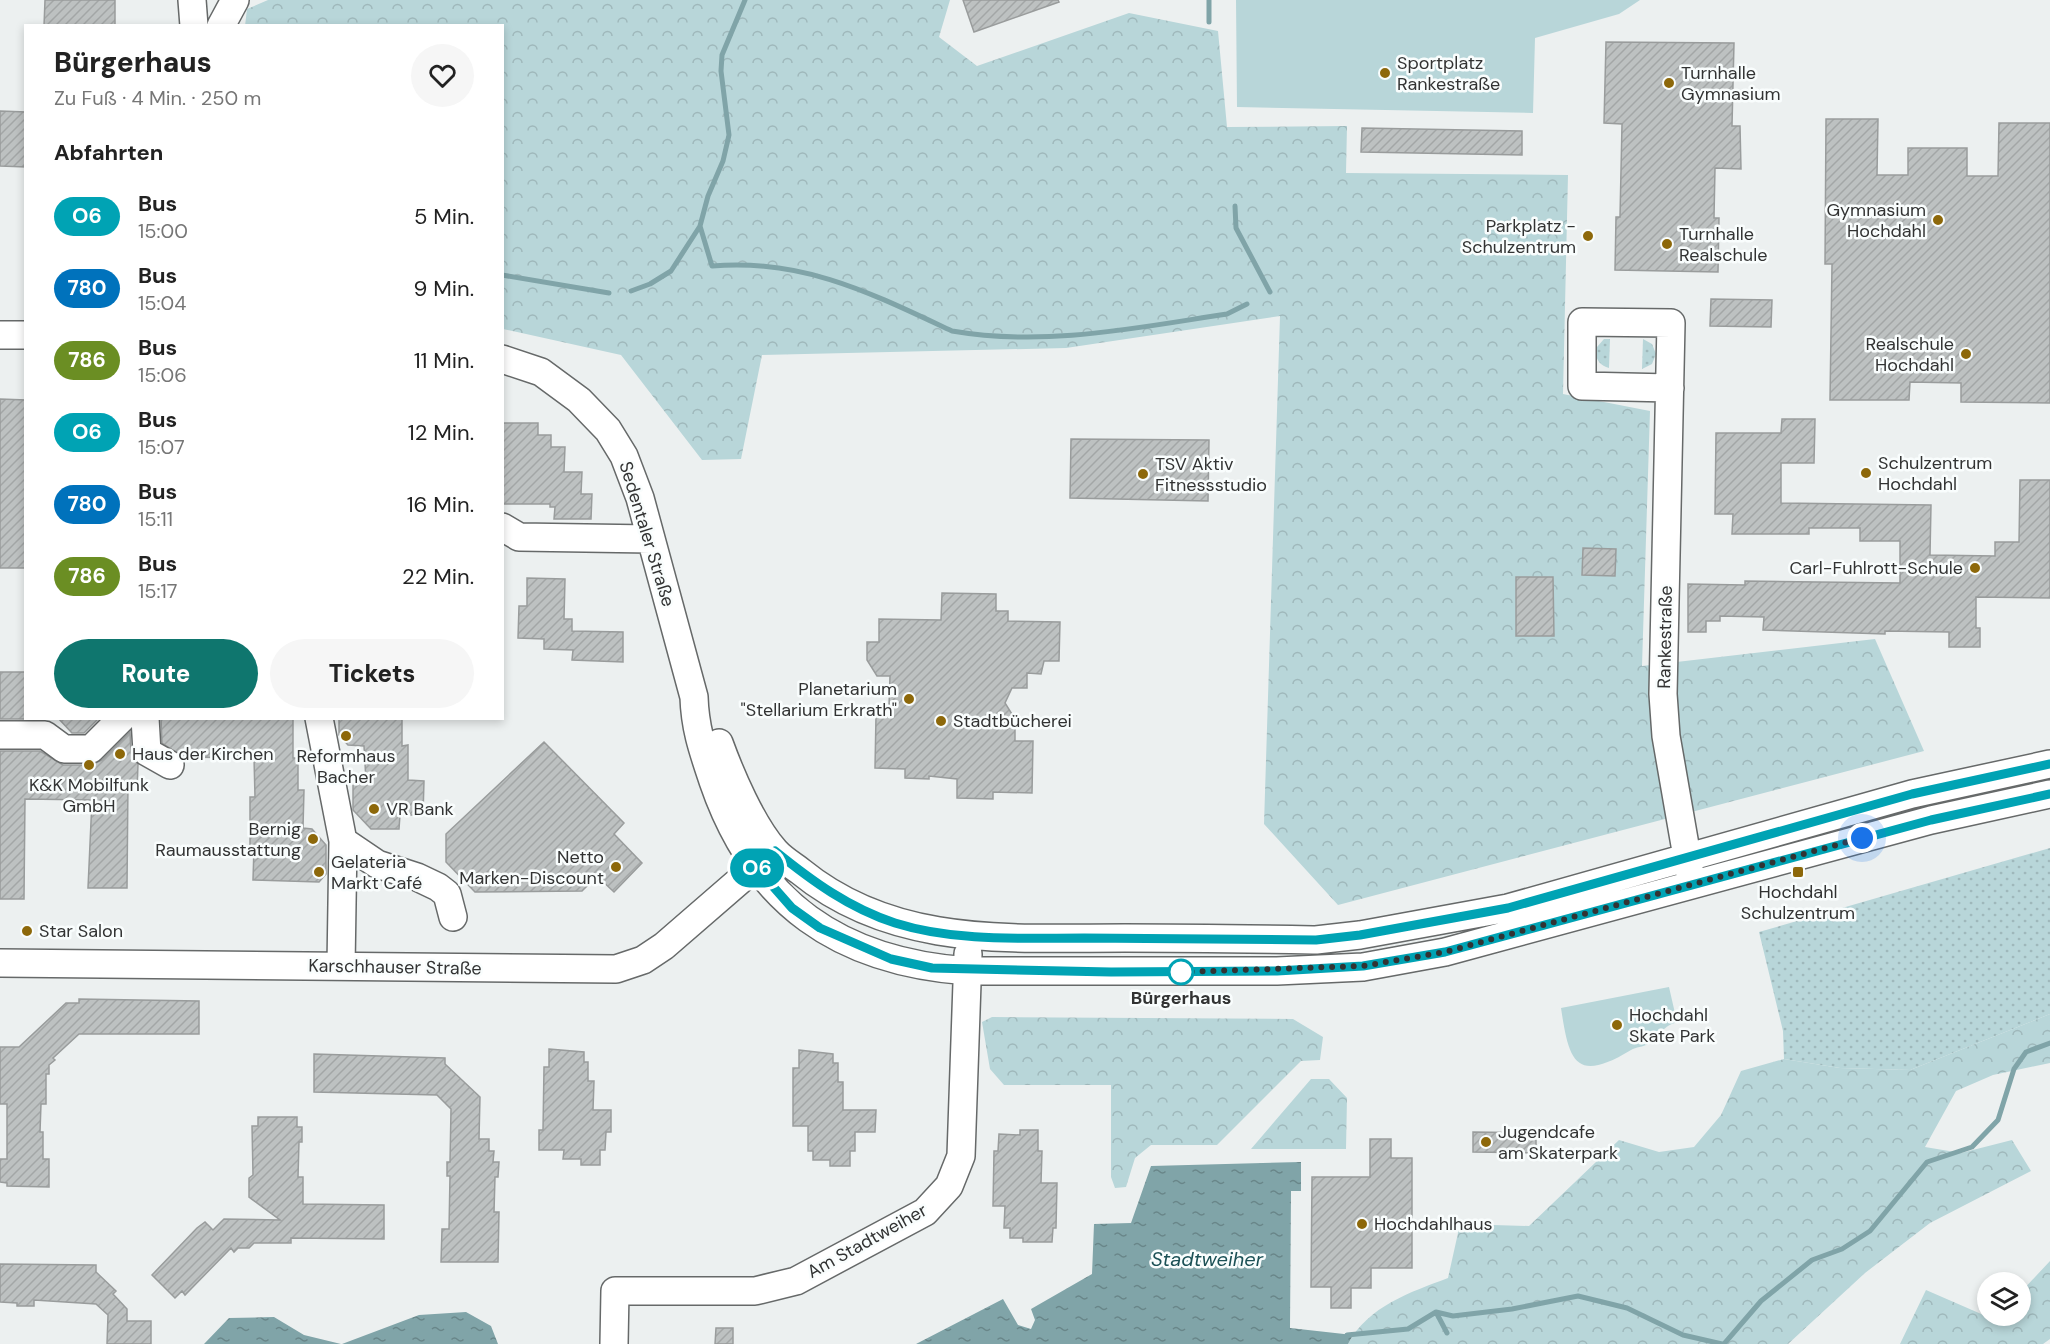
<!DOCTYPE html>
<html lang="de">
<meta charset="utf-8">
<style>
:root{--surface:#fff;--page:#f6f6f6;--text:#222;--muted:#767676;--accent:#0f766e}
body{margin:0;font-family:"DM Sans",sans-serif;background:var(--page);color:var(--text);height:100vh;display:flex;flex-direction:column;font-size:22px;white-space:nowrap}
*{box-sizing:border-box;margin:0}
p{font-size:20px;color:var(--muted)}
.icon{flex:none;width:33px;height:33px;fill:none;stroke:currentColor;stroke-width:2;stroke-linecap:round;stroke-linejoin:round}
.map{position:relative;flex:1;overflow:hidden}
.sheet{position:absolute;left:24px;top:24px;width:480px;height:696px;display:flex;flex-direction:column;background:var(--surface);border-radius:0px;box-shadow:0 3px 9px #0003}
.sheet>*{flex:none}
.badge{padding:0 12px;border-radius:20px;font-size:21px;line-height:39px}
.buttons{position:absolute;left:1977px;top:1272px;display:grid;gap:12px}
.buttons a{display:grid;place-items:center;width:54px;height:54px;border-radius:50%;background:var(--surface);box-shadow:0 3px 9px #0003;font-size:30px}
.you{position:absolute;width:30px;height:30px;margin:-15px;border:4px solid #fff;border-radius:50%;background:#1a73e8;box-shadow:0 0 0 9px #1a73e833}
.map>.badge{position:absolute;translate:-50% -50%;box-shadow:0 0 0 3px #fff}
h2{padding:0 30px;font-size:22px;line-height:54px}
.round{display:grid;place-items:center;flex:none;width:63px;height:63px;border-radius:32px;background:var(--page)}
.overview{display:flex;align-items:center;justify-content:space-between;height:102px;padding:0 30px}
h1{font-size:28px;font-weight:800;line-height:45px}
.button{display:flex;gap:12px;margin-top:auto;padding:12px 30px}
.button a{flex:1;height:69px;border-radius:36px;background:var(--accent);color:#fff;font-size:24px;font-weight:800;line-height:69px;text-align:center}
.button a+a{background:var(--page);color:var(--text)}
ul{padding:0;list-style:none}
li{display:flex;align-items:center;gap:18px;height:72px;padding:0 30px}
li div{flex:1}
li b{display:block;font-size:22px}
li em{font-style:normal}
li .badge{min-width:66px;font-weight:700;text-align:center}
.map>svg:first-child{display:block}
.green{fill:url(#green-dots)}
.forest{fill:url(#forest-crowns)}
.pitch{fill:#b8d6d9}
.water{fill:url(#water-ripples)}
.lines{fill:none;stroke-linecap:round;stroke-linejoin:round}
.stream{stroke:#80a4a8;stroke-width:5}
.building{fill:url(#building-hatch);stroke:#999c9c;stroke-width:1.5}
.minor-casing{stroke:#666969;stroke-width:30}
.minor{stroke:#fff;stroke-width:27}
.line-casing{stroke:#fff;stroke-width:14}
.line{stroke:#00a3b4;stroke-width:9}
.walk{stroke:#323333;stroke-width:6;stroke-dasharray:0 10.8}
.poi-dot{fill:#8d680a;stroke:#f9fdfd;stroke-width:2}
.stop-dot{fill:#fff;stroke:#00a3b4;stroke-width:3}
.labels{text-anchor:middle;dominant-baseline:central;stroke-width:5;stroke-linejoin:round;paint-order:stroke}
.poi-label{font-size:18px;fill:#323333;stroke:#f9fdfd;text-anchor:start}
.street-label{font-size:18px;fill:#323333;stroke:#f9fdfd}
.stop-label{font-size:18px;font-weight:bold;fill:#323333;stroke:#f9fdfd}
.water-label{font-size:20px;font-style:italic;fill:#1c5156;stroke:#f9fdfd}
</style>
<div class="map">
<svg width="2050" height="1344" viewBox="0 0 2050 1344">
<defs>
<pattern id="green-dots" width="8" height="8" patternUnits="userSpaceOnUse" patternTransform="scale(1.5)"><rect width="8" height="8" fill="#b8d6d9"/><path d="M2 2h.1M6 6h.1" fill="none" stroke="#9fb8bb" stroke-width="1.8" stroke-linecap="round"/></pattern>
<pattern id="forest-crowns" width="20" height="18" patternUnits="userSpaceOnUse" patternTransform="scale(1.5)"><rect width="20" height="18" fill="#b8d6d9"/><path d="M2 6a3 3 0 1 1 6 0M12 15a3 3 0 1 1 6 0" fill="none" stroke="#9fb8bb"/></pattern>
<pattern id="water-ripples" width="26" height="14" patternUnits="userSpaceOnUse" patternTransform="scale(1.5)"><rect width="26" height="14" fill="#80a4a8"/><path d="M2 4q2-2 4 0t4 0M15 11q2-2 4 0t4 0" fill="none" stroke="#698689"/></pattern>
<pattern id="building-hatch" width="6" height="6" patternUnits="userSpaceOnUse" patternTransform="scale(1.5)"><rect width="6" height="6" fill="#bdc1c1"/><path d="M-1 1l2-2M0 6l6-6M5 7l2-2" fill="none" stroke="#a3a6a6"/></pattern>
</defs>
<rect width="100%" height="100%" fill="#ecf0f0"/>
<path class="green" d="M1604 339H1610L1609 368C1599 365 1594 358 1597 347Z
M1643 339 1652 344 1656 354 1652 364 1642 369Z
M2050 848V1014L1910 1070 1840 1068 1784 1059 1783 1031 1759 932Z"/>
<path class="forest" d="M268 0H950L939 37 977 66 1129 13 1218 31 1227 127 1347 126 1346 173 1568 175 1563 394 1650 411 1642 666 1875 639 1924 751 1338 905 1264 824 1280 316 1066 348 762 355 741 459 702 460 621 355 503 329 502 26H245L247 9Z
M2050 1014V1063L1993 1075 1956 1091 1925 1147 1961 1153 2012 1140 2031 1171 1930 1223 1865 1273 1788 1344H1348C1368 1306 1411 1292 1448 1278L1460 1224 1529 1226 1619 1140 1659 1152 1694 1147 1721 1115 1741 1071 1784 1059 1840 1068 1910 1070Z
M992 1017 1293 1019 1323 1037 1320 1060 1301 1061 1217 1145H1151L1135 1158 1126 1187 1115 1188 1111 1177V1085H1004L990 1069 982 1022Z
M1311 1079H1329L1347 1098 1346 1149H1251Z
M2050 1261V1339L2043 1344H1900L1926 1290 1995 1320 1999 1316H2020L2021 1292Z"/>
<path class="pitch" d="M1236 0H1640L1619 14 1535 38 1533 113 1237 107Z
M1669 987 1677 1022C1659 1028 1662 1036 1648 1044 1643 1047 1636 1047 1631 1050 1575 1084 1569 1061 1561 1008Z"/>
<path class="water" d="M1301 1162V1191H1291L1290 1328 1353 1335 1348 1344H916L1003 1299 1018 1325 1031 1329 1035 1320 1031 1309 1092 1274 1094 1224 1131 1223 1151 1166Z
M466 1312 491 1326 498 1344H342L419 1315Z
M274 1317 304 1335 341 1344H204L229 1318Z"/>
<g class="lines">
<path class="stream" d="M1209 0V22
M1235 206 1236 228 1270 292
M700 226 712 266C803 258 873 294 952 331 1045 347 1135 328 1227 314L1247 304
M502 275 609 293
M631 291 650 284 671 271 700 226 708 196 723 161 729 135 721 71 722 55 745 0
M1436 1312 1447 1333
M1347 1335 1408 1329 1436 1312 1453 1316 1512 1309 1578 1296 1627 1308 1683 1335 1722 1344
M1724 1344 1761 1301 1812 1260 1842 1249 1870 1231 1927 1162 1972 1147 1998 1120 2014 1069 2026 1052 2050 1043"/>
</g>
<path class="building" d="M45 0H115V26H44Z
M963 0H1058L1059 2 974 32Z
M1606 42 1734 43 1732 126H1740L1741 169 1715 168 1714 218H1719L1718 272 1615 270 1616 217H1620L1622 124 1604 123Z
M0 111 26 112V167L0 166Z
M1826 119H1878L1877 175H1908V148H1967V176H1998L1999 123H2050V403L1961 402V383L1910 382 1909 400H1830L1832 264H1825Z
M1362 128 1522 131V155L1361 152Z
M1711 299 1772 300 1771 327 1710 326Z
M0 399 26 400V568H0Z
M1782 419H1815L1814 463H1781V503L1931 505 1930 555 1995 556V542H2019L2020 480H2050V598L1976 597V628H1980V647H1949V632L1885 631V634L1763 630 1764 617 1720 616V621H1706V632H1688V584L1745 585V581L1900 583V541H1860V528H1809V534H1732L1733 514H1715L1716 433H1781Z
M502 423H538V435H551V447H565L564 472H582L581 494H592L591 519H554L555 507H550V504H502Z
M1071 439 1209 440 1208 501 1070 498Z
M1583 548 1616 549 1615 576 1582 575Z
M1516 577H1553L1554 636H1516Z
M527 578 565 579 564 619H572V631L623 632V662L572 660 573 650 544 649V639L518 638 519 606H527Z
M942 593 996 594V611H1008V621L1060 622 1059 661H1044L1041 674 1027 673V688H1012L1005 703 1015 719V741H1033L1032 793 993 792V799L957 798V779L929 776V779L905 778V769L875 768 876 716 867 706H889L890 676H877L867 660V642H879V619L941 620Z
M0 672H26V719H0Z
M58 718H99L84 733H72Z
M161 718H293V758H298V790H304L303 828 312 829 326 845V874L319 882 253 880 254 847H250V797H255L254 758 183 757 162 743Z
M339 718H402V746L408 745V780L424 781 423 815H400L399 829H371L353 810V780L366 781 364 746 348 745 339 735Z
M130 732 131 753 138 764 137 791 128 782 127 888H88L92 800 25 799 24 899H0V751H40L63 765H91L102 760Z
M544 742 624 823 614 834 642 863 614 892 597 876 582 891 475 892 446 862V834Z
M79 999 199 1001V1034H79L53 1058 55 1060 49 1065V1074H46V1104H41L40 1132H43V1159H49V1187L7 1186V1183L0 1182V1159H7V1104H0V1047H19L66 1003H79Z
M549 1049 584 1052V1062H588V1081H594L593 1110H611V1132H606L605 1150H600V1165H581V1159H563L564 1150H539V1130H543L544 1067H549Z
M799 1050 833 1054V1063H838V1082H843V1110H876L875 1132H855V1151H850V1166H830V1160H813V1151H808V1126H793V1068H799Z
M314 1054 445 1058V1064L480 1097 479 1139H489V1151H494L493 1162H499L498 1177H495L494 1212H499L498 1262H441L442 1229H449L450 1176H447V1162H450L451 1109 437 1095 314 1092Z
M258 1117H297V1127H302V1142H299L298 1177H303V1204L384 1205V1239L291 1238V1243H254L249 1248H238L234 1252 231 1248 185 1295 182 1291 175 1298 152 1275 197 1228 205 1222 213 1230 224 1219 280 1220 249 1197V1178L253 1175 252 1126H258Z
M1020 1130H1038V1151H1042L1041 1183H1057L1056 1228H1053L1052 1242H1023V1238H1010V1228H1004L1005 1206H993L994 1151H998L999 1134 1020 1135Z
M1473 1132 1536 1133V1153L1473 1152Z
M1370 1139H1391V1158H1412V1268H1371V1288H1351V1308H1331V1287H1311L1312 1177H1370Z
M0 1264 96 1265V1272L116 1291 113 1294 127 1309V1321H151V1344H107L108 1315 96 1304 34 1300V1306H17V1303L0 1302Z
M716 1328H733V1344H715Z"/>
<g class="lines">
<g class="minor-casing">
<path id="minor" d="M192 0 194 26
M221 26 235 0
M0 335H26
M502 359 541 372 579 400 608 430 624 456 640 498 694 697C695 729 703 751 713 781 755 904 840 962 968 971H1277L1363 967 1445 952 1931 820 2050 794
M1670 388 1582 386V322L1671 323 1663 694 1666 736 1690 874
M502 527 519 537 651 539
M145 718 147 752 170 765
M319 718 343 841 341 966
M0 735H45L64 749H91L122 718
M719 743C731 776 752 825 775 851 782 859 792 865 800 871 894 948 1011 938 1125 938 1189 938 1252 939 1316 940L1360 935 1508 908 1912 794 2050 764
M343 841 377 864 417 877 438 887 447 894 453 917
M0 963 616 969 643 960 664 946 769 855
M614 1344 615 1291H755L796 1281 925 1212 949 1186 961 1156 968 954"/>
</g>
<use href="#minor" class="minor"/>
</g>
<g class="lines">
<g class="line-casing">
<path id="line" d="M2050 764 1912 794 1508 908 1360 935 1316 940C1238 939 1161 938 1084 938 1022 938 955 942 895 923 849 908 812 881 775 851L755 866 792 908 820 928 891 959 932 968 1111 972 1277 971 1363 966 1445 952 1931 820 2050 794"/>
</g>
<use href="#line" class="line"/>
<path class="walk" d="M1181 972 1363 966 1445 952 1862 838"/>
</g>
<g class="poi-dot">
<circle cx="1385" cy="73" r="6"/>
<circle cx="1669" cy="83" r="6"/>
<circle cx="1938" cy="220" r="6"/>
<circle cx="1588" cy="236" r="6"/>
<circle cx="1667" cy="244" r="6"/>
<circle cx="1966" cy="354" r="6"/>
<circle cx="1866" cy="473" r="6"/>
<circle cx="1143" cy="474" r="6"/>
<circle cx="1975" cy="568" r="6"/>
<circle cx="909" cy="699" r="6"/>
<circle cx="941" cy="721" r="6"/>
<circle cx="346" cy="736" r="6"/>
<circle cx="120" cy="754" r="6"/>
<circle cx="89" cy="765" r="6"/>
<circle cx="374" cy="809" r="6"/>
<circle cx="313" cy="839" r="6"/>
<circle cx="616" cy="867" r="6"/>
<circle cx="319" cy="872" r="6"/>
<rect x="1792" y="866" width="12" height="12" rx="3"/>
<circle cx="27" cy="931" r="6"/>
<circle cx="1617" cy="1025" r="6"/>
<circle cx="1486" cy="1142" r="6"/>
<circle cx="1362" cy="1224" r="6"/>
</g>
<circle class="stop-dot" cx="1181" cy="972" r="12"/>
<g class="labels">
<g class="poi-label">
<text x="1397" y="63">Sportplatz<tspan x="1397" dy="21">Rankestraße</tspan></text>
<text x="1681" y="73">Turnhalle<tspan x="1681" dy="21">Gymnasium</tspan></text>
<text x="1926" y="210" text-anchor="end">Gymnasium<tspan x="1926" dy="21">Hochdahl</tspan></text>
<text x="1576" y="226" text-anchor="end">Parkplatz -<tspan x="1576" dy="21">Schulzentrum</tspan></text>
<text x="1679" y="234">Turnhalle<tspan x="1679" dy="21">Realschule</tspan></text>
<text x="1954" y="344" text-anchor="end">Realschule<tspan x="1954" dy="21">Hochdahl</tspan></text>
<text x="1878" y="463">Schulzentrum<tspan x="1878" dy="21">Hochdahl</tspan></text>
<text x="1155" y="464">TSV Aktiv<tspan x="1155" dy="21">Fitnessstudio</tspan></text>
<text x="1963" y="568" text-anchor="end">Carl-Fuhlrott-Schule</text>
<text x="897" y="689" text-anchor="end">Planetarium<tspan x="897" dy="21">"Stellarium Erkrath"</tspan></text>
<text x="953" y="721">Stadtbücherei</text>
<text x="132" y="754">Haus der Kirchen</text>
<text x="346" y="756" text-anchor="middle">Reformhaus<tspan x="346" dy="21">Bacher</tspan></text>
<text x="89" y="785" text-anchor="middle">K&amp;K Mobilfunk<tspan x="89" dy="21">GmbH</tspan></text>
<text x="386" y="809">VR Bank</text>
<text x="301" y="829" text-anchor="end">Bernig<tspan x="301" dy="21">Raumausstattung</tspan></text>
<text x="604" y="857" text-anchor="end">Netto<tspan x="604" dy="21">Marken-Discount</tspan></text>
<text x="331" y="862">Gelateria<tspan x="331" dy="21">Markt Café</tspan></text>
<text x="1798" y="892" text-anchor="middle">Hochdahl<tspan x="1798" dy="21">Schulzentrum</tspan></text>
<text x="39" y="931">Star Salon</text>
<text x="1629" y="1015">Hochdahl<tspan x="1629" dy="21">Skate Park</tspan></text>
<text x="1498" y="1132">Jugendcafe<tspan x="1498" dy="21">am Skaterpark</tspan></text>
<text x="1374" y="1224">Hochdahlhaus</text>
</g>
<g class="street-label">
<text transform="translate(647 534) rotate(73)">Sedentaler Straße</text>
<text transform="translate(1665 637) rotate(-89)">Rankestraße</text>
<text transform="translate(395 967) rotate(1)">Karschhauser Straße</text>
<text transform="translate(867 1241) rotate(-29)">Am Stadtweiher</text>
</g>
<g class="stop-label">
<text x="1181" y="998">Bürgerhaus</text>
</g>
<g class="water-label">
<text x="1207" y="1259">Stadtweiher</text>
</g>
</g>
</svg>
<div class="buttons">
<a><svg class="icon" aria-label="layers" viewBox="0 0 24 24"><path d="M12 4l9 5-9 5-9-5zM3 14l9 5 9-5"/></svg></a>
</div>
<div class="you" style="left:1862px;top:838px"></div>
<b class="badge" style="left:757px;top:868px;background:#00a3b4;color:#fff">O6</b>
<section class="sheet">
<div class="overview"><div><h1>Bürgerhaus</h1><p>Zu Fuß · 4 Min. · 250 m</p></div><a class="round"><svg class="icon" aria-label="heart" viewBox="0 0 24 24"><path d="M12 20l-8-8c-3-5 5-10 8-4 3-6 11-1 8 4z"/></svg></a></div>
<h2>Abfahrten</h2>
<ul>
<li><span class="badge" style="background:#00a3b4;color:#fff">O6</span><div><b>Bus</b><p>15:00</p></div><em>5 Min.</em></li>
<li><span class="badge" style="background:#0072bc;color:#fff">780</span><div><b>Bus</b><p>15:04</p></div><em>9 Min.</em></li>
<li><span class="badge" style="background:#6b8e23;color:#fff">786</span><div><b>Bus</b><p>15:06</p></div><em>11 Min.</em></li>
<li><span class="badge" style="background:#00a3b4;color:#fff">O6</span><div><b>Bus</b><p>15:07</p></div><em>12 Min.</em></li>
<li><span class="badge" style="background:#0072bc;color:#fff">780</span><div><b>Bus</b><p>15:11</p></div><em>16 Min.</em></li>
<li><span class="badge" style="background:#6b8e23;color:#fff">786</span><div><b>Bus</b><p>15:17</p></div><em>22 Min.</em></li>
</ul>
<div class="button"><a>Route</a><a>Tickets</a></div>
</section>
</div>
